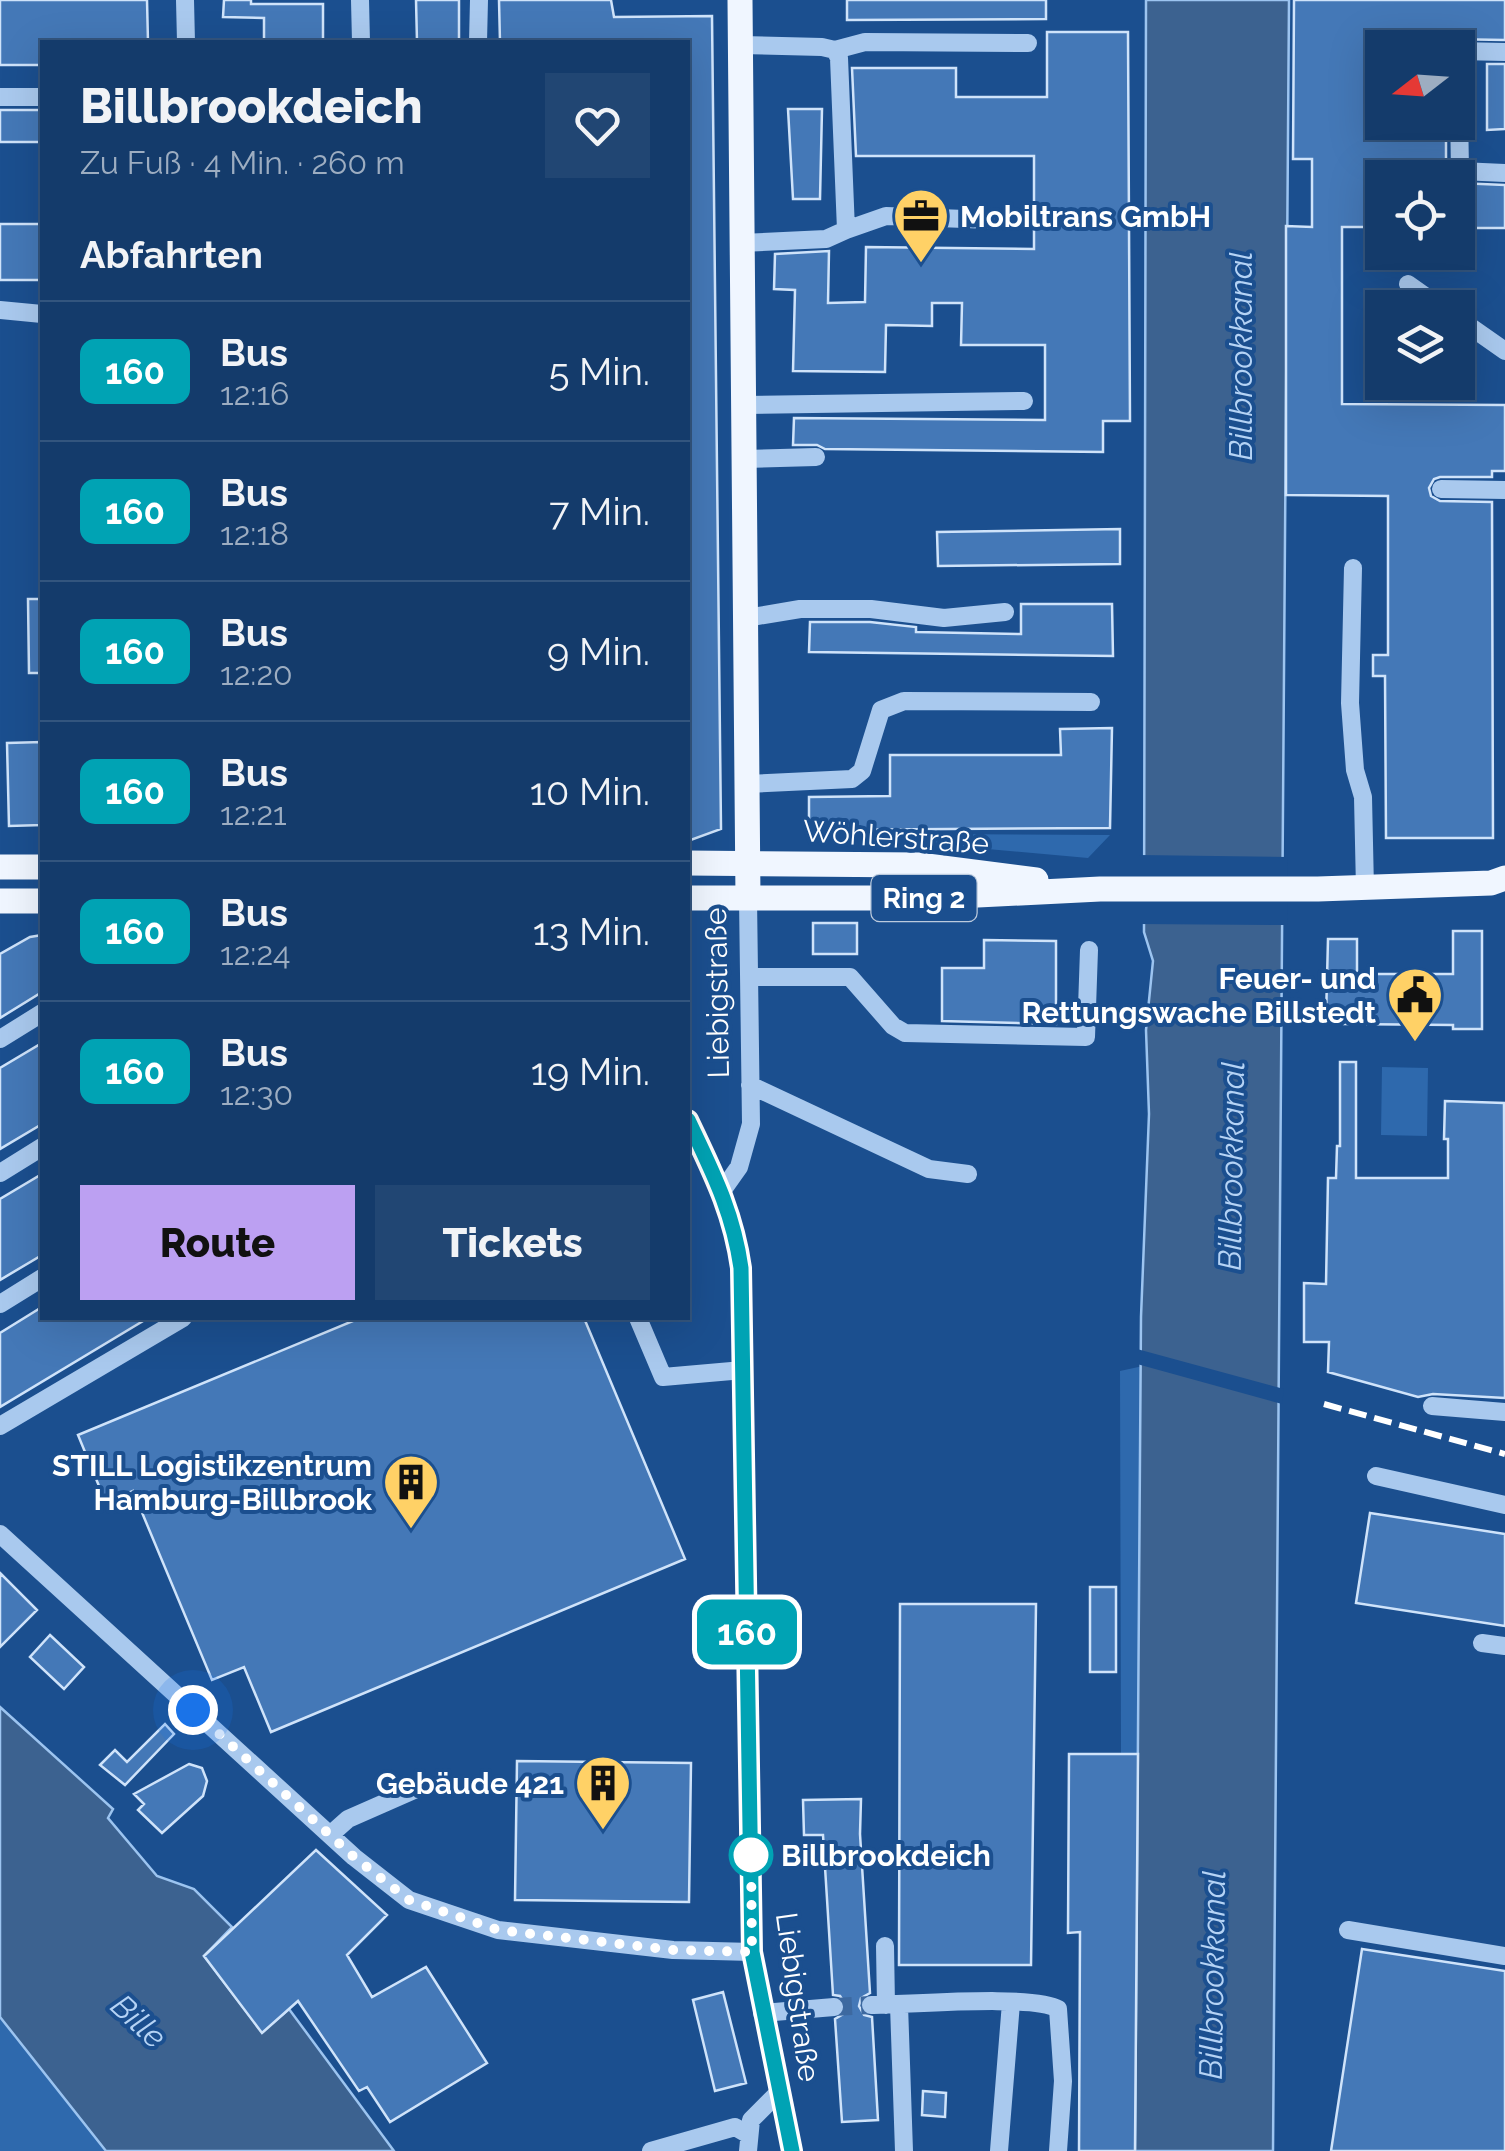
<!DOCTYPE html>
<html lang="de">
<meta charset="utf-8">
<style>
:root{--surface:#143b6b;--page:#214673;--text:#f1f3f6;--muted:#9dadc1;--line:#33557e;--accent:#bca0f2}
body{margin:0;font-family:Raleway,sans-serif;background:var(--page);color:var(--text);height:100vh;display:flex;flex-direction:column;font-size:38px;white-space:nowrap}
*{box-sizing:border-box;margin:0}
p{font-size:32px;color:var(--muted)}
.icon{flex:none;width:55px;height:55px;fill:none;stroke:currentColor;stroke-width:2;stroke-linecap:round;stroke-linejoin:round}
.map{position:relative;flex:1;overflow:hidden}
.drawer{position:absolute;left:40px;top:40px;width:650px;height:1280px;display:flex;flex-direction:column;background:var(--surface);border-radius:0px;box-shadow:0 10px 40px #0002,0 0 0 2px var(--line)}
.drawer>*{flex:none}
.badge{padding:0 20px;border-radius:15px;font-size:35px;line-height:65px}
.needle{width:65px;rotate:253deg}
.controls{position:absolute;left:1365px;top:30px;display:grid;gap:20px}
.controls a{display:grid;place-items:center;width:110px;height:110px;border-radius:0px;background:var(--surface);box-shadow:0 10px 40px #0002,0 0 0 2px var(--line);font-size:50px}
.you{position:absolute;width:50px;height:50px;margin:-25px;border:8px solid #fff;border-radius:50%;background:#1a73e8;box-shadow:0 0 0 15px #1a73e833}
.map>.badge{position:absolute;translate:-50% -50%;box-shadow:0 0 0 5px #fff}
h2{padding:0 40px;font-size:38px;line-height:90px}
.round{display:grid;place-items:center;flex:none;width:105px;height:105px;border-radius:0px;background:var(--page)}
.summary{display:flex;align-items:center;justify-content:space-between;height:170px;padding:0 40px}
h1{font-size:48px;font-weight:800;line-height:75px}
.primary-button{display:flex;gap:20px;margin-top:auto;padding:20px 40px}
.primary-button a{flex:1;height:115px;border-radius:0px;background:var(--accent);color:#111;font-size:40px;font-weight:800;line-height:115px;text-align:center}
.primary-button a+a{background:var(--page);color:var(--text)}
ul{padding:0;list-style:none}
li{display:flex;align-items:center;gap:30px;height:140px;padding:0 40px;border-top:2px solid var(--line)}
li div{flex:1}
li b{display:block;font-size:38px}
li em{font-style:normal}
li .badge{min-width:110px;font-weight:700;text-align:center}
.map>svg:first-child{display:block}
.green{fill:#2e69ad}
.water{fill:#3c6290;stroke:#9cc4f0;stroke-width:2.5}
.pier{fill:#1b4f8f}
.building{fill:#4478b7;stroke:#cfe3fa;stroke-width:2.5}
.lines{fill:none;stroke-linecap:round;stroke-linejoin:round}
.minor-tunnel{stroke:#3d69a0;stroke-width:18;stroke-dasharray:18 9;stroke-linecap:butt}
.minor{stroke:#a9c9ee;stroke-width:18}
.major{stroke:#f0f6ff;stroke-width:25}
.rail{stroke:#fff;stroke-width:6;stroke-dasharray:18 8;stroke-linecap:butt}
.line-casing{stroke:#fff;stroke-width:22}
.line{stroke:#00a3b4;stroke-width:15}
.walk{stroke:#fff;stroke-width:10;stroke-dasharray:0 18}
.stop-dot{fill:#fff;stroke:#00a3b4;stroke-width:5}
.labels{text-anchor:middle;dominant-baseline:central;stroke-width:8;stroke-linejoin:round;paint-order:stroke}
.shield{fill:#1b4f8f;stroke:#bbcadd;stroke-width:2.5}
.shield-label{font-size:28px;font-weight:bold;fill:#fff}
.poi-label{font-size:30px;font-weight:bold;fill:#fff;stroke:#1b4f8f;text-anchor:end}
.street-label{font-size:30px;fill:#fff;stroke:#1b4f8f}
.stop-label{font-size:30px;font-weight:bold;fill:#fff;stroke:#1b4f8f;text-anchor:start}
.water-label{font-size:32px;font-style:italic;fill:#b5d3f5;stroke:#1b4f8f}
</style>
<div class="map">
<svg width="1505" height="2151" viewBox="0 0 1505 2151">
<rect width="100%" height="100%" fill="#1b4f8f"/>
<path class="green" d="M921 834 1110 835 1088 858 921 843Z
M1382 1067 1428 1068 1427 1136 1381 1135Z
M1143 1366 1138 1754 1121 1753 1120 1371Z
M0 2017 106 2151H0Z"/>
<path class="water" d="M1146 0H1289L1273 2151H1135L1141 1317 1149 1114 1146 1030 1153 961 1144 932Z
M0 1707 113 1809 108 1818 157 1876 194 1889 232 1927 204 1956 262 2032 289 2009 394 2151H106L0 2017Z"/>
<path class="pier" d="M1139 855 1288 857 1287 925 1139 924Z
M1137 1349 1284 1389 1282 1404 1137 1364Z"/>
<path class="building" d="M0 0H147L148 42H42V65H0Z
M224 0H251V4H323V42H264V18L223 17Z
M416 0H459V42H417Z
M499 0H611L614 17 712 16 721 829 688 841V42H500Z
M847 0H1046V19L847 20Z
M1294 0H1505V40L1447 39 1446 48H1382V122H1446V160H1387V175H1382V227H1342V404L1505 405V471H1492V477H1440L1434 479 1429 488 1431 496 1440 501 1492 502 1493 838H1386L1385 676H1373V655H1388V496L1286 495V226L1312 227V159H1293Z
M1047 32H1128L1130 421H1103V452L825 449 817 445H793L794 418 1045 420V345H961L962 303H932V326L886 325 885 372 793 371 795 290 774 289 775 254 829 251 828 303 865 302 866 247 1034 249V156H856L852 68H956V97H1047Z
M1487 64H1505V129L1487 130Z
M788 109H822L820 199H793Z
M42 110V142H0V110Z
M1458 183 1505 185V228H1458Z
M0 224H42V280H0Z
M1120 529V564L938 566 937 532Z
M28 599H42V673H29Z
M1021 604H1112L1113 656 809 652 810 622H870L916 627V632L1021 634Z
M1112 728 1110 828 809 830V797L890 796V755H1061L1060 729Z
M42 742V825L9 826 7 743Z
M813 923H857V954H813Z
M1453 931H1482V1029H1453V1025L1344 1024V1019H1326L1328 939H1357V974H1453Z
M42 935V992L0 1018V954L30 937Z
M984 940 1056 941V1024L942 1021V968H984Z
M42 1043V1124L0 1149V1068Z
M1340 1062H1356V1178H1448V1139H1444L1445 1101 1504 1103 1505 1398 1433 1394 1418 1397 1328 1372 1329 1342H1304V1283L1326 1284 1328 1178H1336L1337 1146H1340Z
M42 1174V1255L0 1280V1199Z
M42 1307V1318H148L0 1407V1333Z
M360 1318H584L685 1559 271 1732 244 1667 212 1680 133 1491 106 1503 78 1435Z
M1370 1513 1505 1534V1626L1356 1603Z
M0 1573 37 1610 0 1647Z
M1090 1587H1116V1672H1090Z
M900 1604H1036L1031 1965H899Z
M50 1635 84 1667 64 1689 30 1657Z
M165 1724 174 1734 125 1785 100 1765 115 1750 127 1762Z
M1069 1754H1138L1135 2151H1079L1080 1932 1068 1933Z
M517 1761 691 1763 689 1902 515 1900Z
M189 1764 202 1768 207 1781 203 1796 162 1833 138 1810 144 1804 134 1794Z
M861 1799 860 1834 870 1993 861 1998 859 2006 864 2015 872 2017 878 2120 842 2122 835 2019 845 2013 846 2005 840 1996 833 1995 823 1835H804L803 1800Z
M316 1850 387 1915 347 1955 372 1997 426 1967 487 2063 390 2122 367 2087 359 2091 298 2001 262 2033 204 1956Z
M1362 1949 1505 1971V2151H1331Z
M723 1992 746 2083 715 2091 693 2000Z
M923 2091 946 2093 945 2117 922 2115Z"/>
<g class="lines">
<path class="minor-tunnel" d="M834 2007 871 2005"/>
<path class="minor" d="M185 0 186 42
M360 0 361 42
M478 42 479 0
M740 45 822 47 835 50 839 58 846 230 826 239 741 243
M835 50 865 42 1028 43
M1505 52 1458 51 1460 171 1505 173
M0 97H42
M846 230 886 216 991 220
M1408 284 1442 308
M0 310 42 314
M1458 318 1505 351
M743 405 1024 401
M744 459 816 457
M1441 489 1505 490
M1353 568 1350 703 1355 770 1363 797 1365 889
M746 618 800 609H871L944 618 1005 612
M747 784 852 779 862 771 881 710 904 701 1091 702
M749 977H850L893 1026 905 1033 1086 1037 1089 950
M0 1039 42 1013
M750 1085 929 1169 968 1174
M688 1120C712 1171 733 1211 741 1268L753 1952 792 2151
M0 1173 42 1147
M722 1191 739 1167 751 1124 748 898
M0 1304 42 1278
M638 1318 663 1377 743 1370
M1432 1406 1505 1412
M0 1426 183 1318
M1376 1476 1505 1505
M0 1534 354 1857 409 1900 498 1930 673 1950 753 1952
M1482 1643 1505 1646
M330 1835 348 1819 414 1790
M1348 1930 1505 1956
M885 1946 886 2005
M871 2005C907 2005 1034 1994 1058 2009L1063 2081 1058 2151
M899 2005 904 2151
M762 2013 834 2007
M651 2151 735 2127 749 2135
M748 2151 751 2120 779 2092
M999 2151 1011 2003"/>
<path class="major" d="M740 0 748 898
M688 863 919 865 1036 880
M0 867H42
M688 898H918L1100 889H1318L1491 883 1505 878
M0 901H42"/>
<path class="rail" d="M1324 1404 1505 1454"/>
</g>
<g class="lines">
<g class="line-casing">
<path id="line" d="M688 1120C712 1171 733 1211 741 1268L752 1952 792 2151"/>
</g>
<use href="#line" class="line"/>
<path class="walk" d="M193 1710 354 1857 409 1900 498 1930 673 1950 752 1952 751 1855"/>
</g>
<defs>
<g id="office-pin" transform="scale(2.875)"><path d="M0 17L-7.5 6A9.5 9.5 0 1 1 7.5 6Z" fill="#ffd166" stroke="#1b4f8f"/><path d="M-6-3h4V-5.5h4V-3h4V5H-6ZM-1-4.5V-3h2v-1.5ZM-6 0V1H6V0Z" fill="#111"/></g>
<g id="civic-pin" transform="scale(2.875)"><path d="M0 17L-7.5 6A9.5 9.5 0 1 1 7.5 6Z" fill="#ffd166" stroke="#1b4f8f"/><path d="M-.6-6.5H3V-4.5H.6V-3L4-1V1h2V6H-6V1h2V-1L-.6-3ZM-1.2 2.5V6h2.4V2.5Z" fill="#111"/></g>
<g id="building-pin" transform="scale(2.875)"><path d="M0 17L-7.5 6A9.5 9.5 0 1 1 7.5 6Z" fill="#ffd166" stroke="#1b4f8f"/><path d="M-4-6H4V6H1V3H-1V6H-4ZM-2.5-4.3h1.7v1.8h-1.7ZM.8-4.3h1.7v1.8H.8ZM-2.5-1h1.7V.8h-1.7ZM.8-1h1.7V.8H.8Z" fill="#111"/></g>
</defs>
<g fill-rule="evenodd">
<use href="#office-pin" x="921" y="216"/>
<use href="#civic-pin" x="1415" y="995"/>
<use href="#building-pin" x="411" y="1482"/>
<use href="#building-pin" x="603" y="1783"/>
</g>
<circle class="stop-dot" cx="751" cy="1855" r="20"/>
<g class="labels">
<rect class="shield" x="871.5" y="875" width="105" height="46" rx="8"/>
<g class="shield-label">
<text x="924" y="898">Ring 2</text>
</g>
<g class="poi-label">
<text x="960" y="216" text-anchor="start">Mobiltrans GmbH</text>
<text x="1376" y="978">Feuer- und<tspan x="1376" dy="34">Rettungswache Billstedt</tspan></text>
<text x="372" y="1465">STILL Logistikzentrum<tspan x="372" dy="34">Hamburg-Billbrook</tspan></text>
<text x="564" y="1783">Gebäude 421</text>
</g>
<g class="street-label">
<text transform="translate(896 837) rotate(4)">Wöhlerstraße</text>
<text transform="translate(717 993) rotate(-91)">Liebigstraße</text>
<text transform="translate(798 1997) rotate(82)">Liebigstraße</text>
</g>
<g class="stop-label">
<text x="781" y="1855">Billbrookdeich</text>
</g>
<g class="water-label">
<text transform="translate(1240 356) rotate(-90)">Billbrookkanal</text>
<text transform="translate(1231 1166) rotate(-89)">Billbrookkanal</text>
<text transform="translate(1212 1975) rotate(-89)">Billbrookkanal</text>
<text transform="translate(139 2021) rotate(43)">Bille</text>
</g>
</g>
</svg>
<div class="controls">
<a><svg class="needle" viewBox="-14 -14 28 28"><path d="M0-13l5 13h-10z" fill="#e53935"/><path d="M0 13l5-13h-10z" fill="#9dadc1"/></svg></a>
<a><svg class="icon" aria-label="locate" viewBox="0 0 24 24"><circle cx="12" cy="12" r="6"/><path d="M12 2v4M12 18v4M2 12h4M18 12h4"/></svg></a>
<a><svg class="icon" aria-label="layers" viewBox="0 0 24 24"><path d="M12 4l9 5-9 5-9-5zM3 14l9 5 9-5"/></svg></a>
</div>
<div class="you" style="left:193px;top:1710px"></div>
<b class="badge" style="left:747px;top:1632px;background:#00a3b4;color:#fff">160</b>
<section class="drawer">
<div class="summary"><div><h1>Billbrookdeich</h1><p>Zu Fuß · 4 Min. · 260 m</p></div><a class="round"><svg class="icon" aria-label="heart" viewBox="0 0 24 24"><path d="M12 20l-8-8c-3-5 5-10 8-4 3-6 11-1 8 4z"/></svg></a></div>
<h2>Abfahrten</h2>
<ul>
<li><span class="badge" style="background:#00a3b4;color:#fff">160</span><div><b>Bus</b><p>12:16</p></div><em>5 Min.</em></li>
<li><span class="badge" style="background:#00a3b4;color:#fff">160</span><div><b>Bus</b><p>12:18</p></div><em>7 Min.</em></li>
<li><span class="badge" style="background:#00a3b4;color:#fff">160</span><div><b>Bus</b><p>12:20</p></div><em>9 Min.</em></li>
<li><span class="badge" style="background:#00a3b4;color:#fff">160</span><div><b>Bus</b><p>12:21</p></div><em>10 Min.</em></li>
<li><span class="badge" style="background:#00a3b4;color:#fff">160</span><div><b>Bus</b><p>12:24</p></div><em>13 Min.</em></li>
<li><span class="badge" style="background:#00a3b4;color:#fff">160</span><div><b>Bus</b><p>12:30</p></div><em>19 Min.</em></li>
</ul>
<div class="primary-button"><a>Route</a><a>Tickets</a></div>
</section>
</div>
